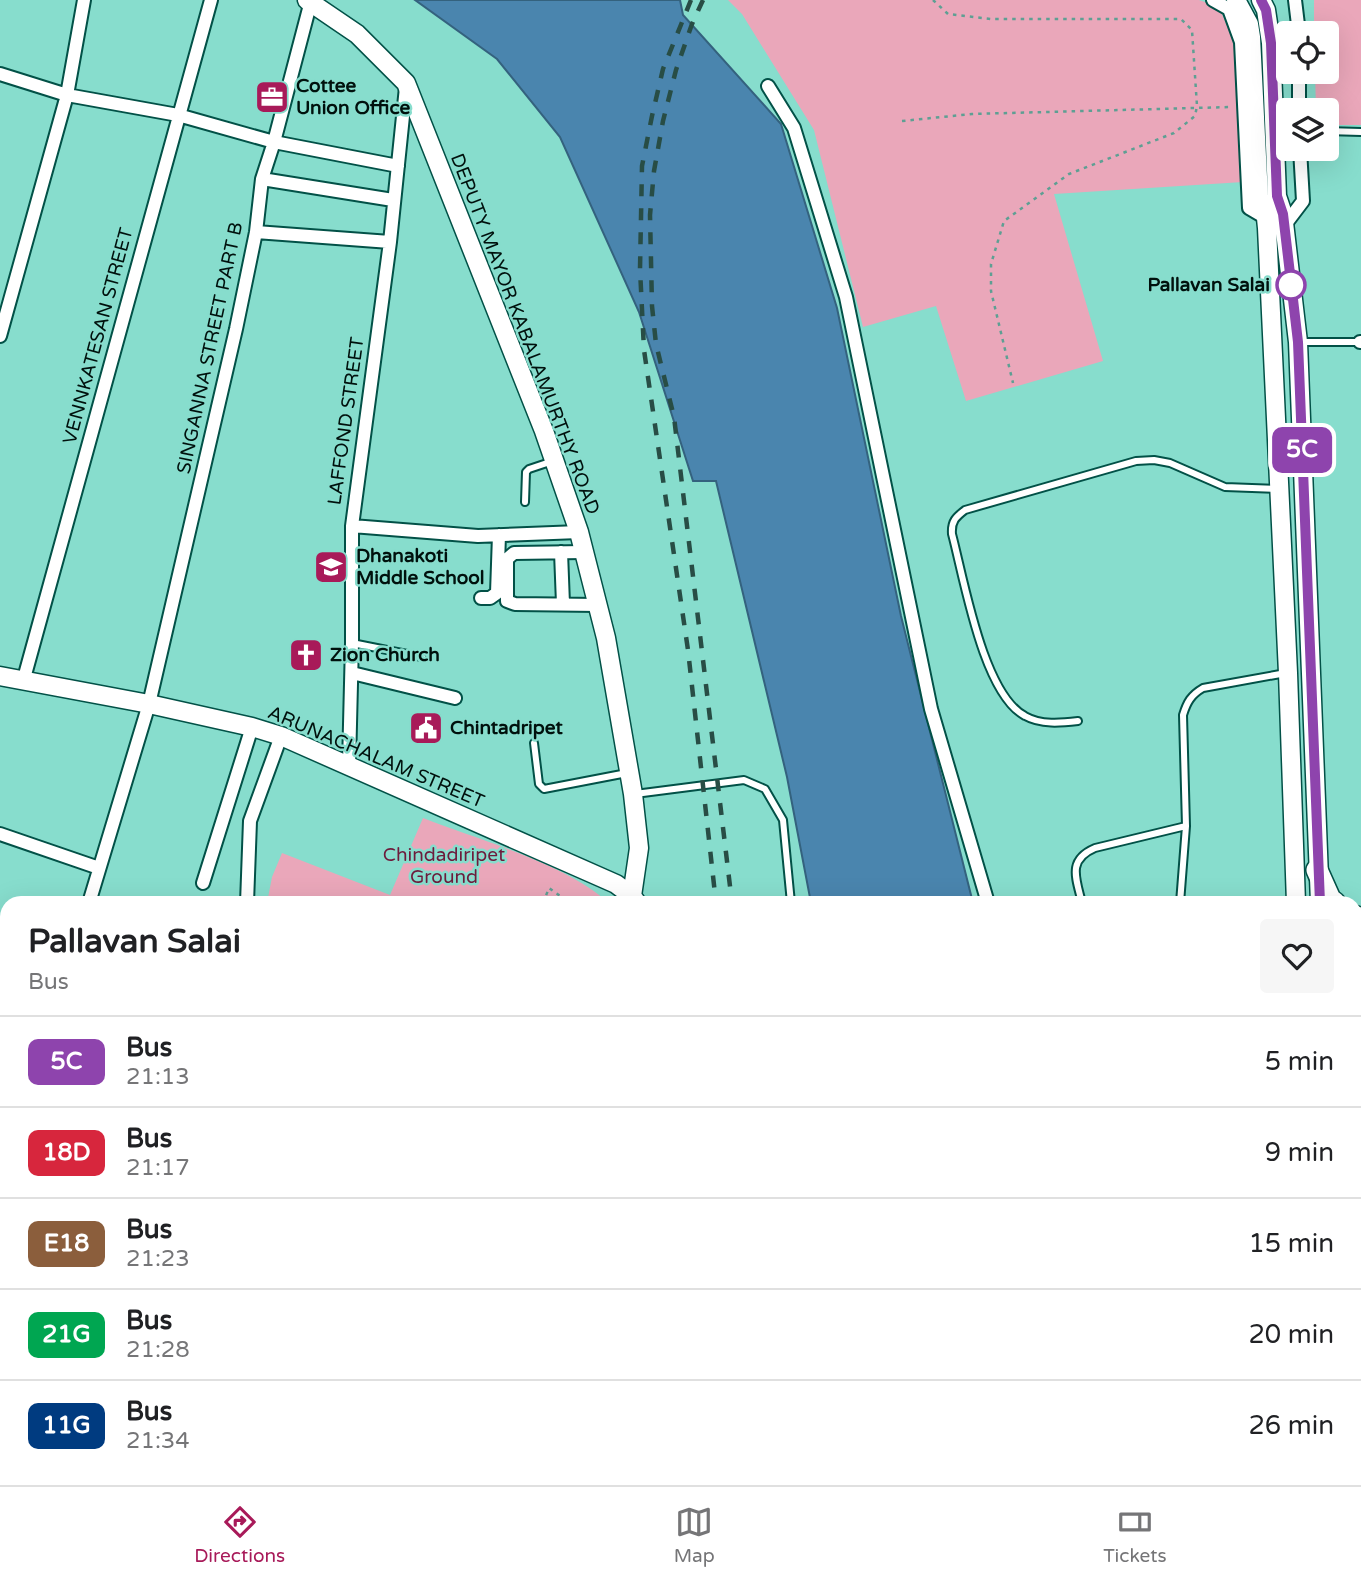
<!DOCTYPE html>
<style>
:root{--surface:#fff;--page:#f6f6f6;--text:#202124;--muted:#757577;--line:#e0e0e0;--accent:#a81a59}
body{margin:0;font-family:"Varela Round",sans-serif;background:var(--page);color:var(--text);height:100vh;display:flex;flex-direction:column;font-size:26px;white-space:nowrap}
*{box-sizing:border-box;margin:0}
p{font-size:23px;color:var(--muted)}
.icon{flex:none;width:38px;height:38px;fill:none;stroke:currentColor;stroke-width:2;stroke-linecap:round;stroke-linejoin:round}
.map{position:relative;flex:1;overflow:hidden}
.drawer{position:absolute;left:0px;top:896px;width:1362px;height:590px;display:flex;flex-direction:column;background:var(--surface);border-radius:21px 21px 0 0;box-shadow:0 7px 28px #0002}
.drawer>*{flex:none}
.badge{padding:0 14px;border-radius:10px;font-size:24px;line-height:46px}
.controls{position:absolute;left:1276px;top:21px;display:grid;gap:14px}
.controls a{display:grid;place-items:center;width:63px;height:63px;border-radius:7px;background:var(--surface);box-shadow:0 7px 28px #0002;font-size:35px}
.map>.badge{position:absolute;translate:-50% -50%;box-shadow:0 0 0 4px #fff}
.round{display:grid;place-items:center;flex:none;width:74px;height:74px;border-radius:7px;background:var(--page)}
.summary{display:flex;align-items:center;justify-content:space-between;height:119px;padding:0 28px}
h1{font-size:33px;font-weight:700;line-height:52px}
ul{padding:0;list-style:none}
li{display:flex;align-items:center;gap:21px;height:91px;padding:0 28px;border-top:2px solid var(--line)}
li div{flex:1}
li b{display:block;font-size:26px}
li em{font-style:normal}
li .badge{min-width:77px;font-weight:700;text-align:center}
.tabs{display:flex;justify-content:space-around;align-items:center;height:98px;border-top:2px solid var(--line);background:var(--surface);font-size:19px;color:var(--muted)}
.tabs a{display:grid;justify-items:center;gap:4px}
.tabs .active{color:var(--accent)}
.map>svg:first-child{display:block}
.green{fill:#eaa7ba}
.water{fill:#4a85ae;stroke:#34627e;stroke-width:2}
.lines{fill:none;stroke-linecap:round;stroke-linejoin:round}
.lane-casing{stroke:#025147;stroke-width:10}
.street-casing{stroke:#025147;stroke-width:16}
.secondary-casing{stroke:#025147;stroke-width:21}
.primary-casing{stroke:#025147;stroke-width:24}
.path{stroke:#5e9f93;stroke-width:2.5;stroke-dasharray:3.5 5;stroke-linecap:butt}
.lane{stroke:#fff;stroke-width:6}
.street{stroke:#fff;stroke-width:12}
.secondary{stroke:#fff;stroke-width:18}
.primary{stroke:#fff;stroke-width:21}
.rail{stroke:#284d45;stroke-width:4.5;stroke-dasharray:12 12;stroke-linecap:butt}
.line-casing{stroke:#fff;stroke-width:16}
.line{stroke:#8e44ad;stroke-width:10}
.stop-dot{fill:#fff;stroke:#8e44ad;stroke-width:3.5}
.labels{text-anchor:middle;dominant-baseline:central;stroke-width:5;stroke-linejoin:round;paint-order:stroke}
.poi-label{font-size:19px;font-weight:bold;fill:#00110d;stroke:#87ddcd;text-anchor:start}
.stop-label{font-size:19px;font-weight:bold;fill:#00110d;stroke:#87ddcd;text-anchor:end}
.street-label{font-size:19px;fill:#00110d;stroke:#87ddcd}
.park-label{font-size:19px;fill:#6d1b3b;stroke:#87ddcd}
</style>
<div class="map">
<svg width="1361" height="1485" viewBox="0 0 1361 1485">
<rect width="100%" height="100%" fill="#87ddcd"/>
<path class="green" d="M728 0H1199L1219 7 1235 45 1243 182 1054 194 1103 361 966 401 936 306 863 327 814 130 742 14Z
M1314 0H1361V125H1327L1326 110H1316L1315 72H1326V33H1314Z
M423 818C479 840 565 863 609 903H267L272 877 282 853 390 895Z"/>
<path class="water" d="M415 0H680L683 15 781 124 837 308 901 616 973 903H811L787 777 716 481H693L639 312 560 137 497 59Z
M1082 1479H1300L1307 1485H1094Z"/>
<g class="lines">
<g class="lane-casing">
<path id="lane" d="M1326 131 1361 132
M1300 342H1359
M525 502 526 472 529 469 553 461
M352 643 422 657
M1078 721C1061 723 1041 725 1025 716 983 694 964 579 952 534 951 521 956 517 965 510L1136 461 1154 460 1170 463 1225 487 1277 489
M534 743 539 784 544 789 627 773
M635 794 744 780 765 789 783 820 791 903
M1082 903C1076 878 1067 860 1095 848L1186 826
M1180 903 1186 826 1183 715C1187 702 1191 695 1203 688L1286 673
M1354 1350 1361 1356
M1354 1378 1361 1384
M642 1485 643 1479
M734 1485V1479"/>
</g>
<g class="street-casing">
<path id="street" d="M1213 0 1229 9 1241 42 1249 208 1266 218
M1295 0 1299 33
M1299 72V110
M0 74 67 95 178 115 274 142 398 166
M768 86 794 128 846 297 931 709 988 903
M262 179 393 200
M1281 227 1284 226 1303 201 1300 149
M256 232 390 242
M0 336 67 95 84 0
M1360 342H1361
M352 526 478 536 579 532
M561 552 563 604
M584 552 514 553 507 559V601L515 604 598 605
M481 598H490L497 593 499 535
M352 673 455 698
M23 682 211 0
M349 765 352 643V526L390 242 406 87
M0 834 99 868
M203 883 252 727
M89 903 149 704 236 329 256 232 262 179 274 142 311 1
M247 903 250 821 281 736
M0 1192 7 1194
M0 1242 7 1215
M0 1414 7 1415
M121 1485 122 1479
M316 1485 318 1479"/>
</g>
<g class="secondary-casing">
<path id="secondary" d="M307 0 357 34 406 83 544 431 579 532 606 638 633 794 639 848 632 896
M1236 0 1249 24 1251 37 1259 197 1266 218 1267 228 1288 673 1296 903
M1261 0 1266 10 1271 43 1277 196 1283 214 1298 342 1320 903
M0 676 149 704 252 727 281 736 616 884 632 896 637 903
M992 1479 1002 1485
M942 1485H951"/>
</g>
<g class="primary-casing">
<path id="primary" d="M1317 870 1330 899 1335 903
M1354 916 1361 919
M1354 967 1361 961
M1354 1022 1361 1015
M834 1485 837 1479
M882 1485 885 1479"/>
</g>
<path class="path" d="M933 0 948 14 991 19H1181L1192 30 1197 106 1195 116 1174 133 1069 174 1004 221 991 264V291L1013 383
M902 121 972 114 1231 107
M543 903 549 888 570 903"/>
<use href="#lane" class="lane"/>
<use href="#street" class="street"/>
<use href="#secondary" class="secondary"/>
<use href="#primary" class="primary"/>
<path class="rail" d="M691 0 663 69 652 116 642 166 640 269 644 350 688 650 716 903
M703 0 692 24 676 70 663 121 654 171 650 215 652 306 656 344 674 417 732 903
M913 1479 919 1485
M935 1479 942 1485"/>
</g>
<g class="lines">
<g class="line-casing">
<path id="line" d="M1261 0 1266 10 1271 43 1277 196 1283 214 1298 342 1320 903"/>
</g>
<use href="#line" class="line"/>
</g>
<defs>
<g id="office-square" transform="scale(1.75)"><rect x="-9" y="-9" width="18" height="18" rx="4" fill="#a81a59" stroke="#87ddcd"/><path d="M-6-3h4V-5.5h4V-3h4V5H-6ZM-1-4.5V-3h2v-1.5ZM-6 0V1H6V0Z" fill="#fff"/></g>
<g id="school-square" transform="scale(1.75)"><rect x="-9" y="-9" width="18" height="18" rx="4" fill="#a81a59" stroke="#87ddcd"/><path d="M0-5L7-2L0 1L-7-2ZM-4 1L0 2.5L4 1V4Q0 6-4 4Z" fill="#fff"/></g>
<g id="church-square" transform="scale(1.75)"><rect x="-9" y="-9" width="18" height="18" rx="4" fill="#a81a59" stroke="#87ddcd"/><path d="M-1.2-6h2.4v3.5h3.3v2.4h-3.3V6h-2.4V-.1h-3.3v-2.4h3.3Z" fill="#fff"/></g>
<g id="civic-square" transform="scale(1.75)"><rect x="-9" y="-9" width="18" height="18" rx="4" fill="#a81a59" stroke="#87ddcd"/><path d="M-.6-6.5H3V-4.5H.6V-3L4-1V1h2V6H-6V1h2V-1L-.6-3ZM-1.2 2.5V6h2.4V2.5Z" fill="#fff"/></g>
</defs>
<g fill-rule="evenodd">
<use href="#office-square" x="272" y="97"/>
<use href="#school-square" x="331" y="567"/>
<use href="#church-square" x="306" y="655"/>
<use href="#civic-square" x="426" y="728"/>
</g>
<circle class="stop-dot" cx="1291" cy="285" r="14"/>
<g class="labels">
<g class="poi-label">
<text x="296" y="86">Cottee<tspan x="296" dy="22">Union Office</tspan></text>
<text x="356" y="556">Dhanakoti<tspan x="356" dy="22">Middle School</tspan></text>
<text x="330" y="655">Zion Church</text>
<text x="450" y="728">Chintadripet</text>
</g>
<g class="stop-label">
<text x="1270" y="285">Pallavan Salai</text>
</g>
<g class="street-label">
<text transform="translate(525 334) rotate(69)">DEPUTY MAYOR KABALAMURTHY ROAD</text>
<text transform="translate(98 336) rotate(-75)">VENNKATESAN STREET</text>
<text transform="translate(210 348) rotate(-78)">SINGANNA STREET PART B</text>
<text transform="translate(346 421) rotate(-82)">LAFFOND STREET</text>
<text transform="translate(376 757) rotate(23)">ARUNACHALAM STREET</text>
</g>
<g class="park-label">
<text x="444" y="855">Chindadiripet<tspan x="444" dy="22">Ground</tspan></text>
</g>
</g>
</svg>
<div class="controls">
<a><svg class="icon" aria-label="locate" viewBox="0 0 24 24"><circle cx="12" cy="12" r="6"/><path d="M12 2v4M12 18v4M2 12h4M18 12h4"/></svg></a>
<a><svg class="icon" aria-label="layers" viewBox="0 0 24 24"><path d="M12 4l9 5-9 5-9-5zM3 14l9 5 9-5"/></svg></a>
</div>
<b class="badge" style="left:1302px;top:450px;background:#8e44ad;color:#fff">5C</b>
<section class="drawer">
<div class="summary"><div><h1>Pallavan Salai</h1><p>Bus</p></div><a class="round"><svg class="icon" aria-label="heart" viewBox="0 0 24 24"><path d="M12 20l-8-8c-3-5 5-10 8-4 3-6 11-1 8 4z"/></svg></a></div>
<ul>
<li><span class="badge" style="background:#8e44ad;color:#fff">5C</span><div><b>Bus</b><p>21:13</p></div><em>5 min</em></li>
<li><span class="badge" style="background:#d7263d;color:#fff">18D</span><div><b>Bus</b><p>21:17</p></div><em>9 min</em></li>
<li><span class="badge" style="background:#8b5e3c;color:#fff">E18</span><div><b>Bus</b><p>21:23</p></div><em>15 min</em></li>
<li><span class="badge" style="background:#00a651;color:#fff">21G</span><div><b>Bus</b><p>21:28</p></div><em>20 min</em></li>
<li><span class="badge" style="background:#003b80;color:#fff">11G</span><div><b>Bus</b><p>21:34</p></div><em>26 min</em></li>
</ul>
</section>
</div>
<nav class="tabs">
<a class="active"><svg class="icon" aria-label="directions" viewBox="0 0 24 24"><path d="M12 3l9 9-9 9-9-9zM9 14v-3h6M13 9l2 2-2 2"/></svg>Directions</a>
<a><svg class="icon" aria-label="map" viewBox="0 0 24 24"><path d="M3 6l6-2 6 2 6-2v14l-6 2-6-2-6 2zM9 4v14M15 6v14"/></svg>Map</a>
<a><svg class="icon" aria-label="tickets" viewBox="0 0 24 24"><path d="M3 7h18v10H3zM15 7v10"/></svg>Tickets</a>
</nav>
